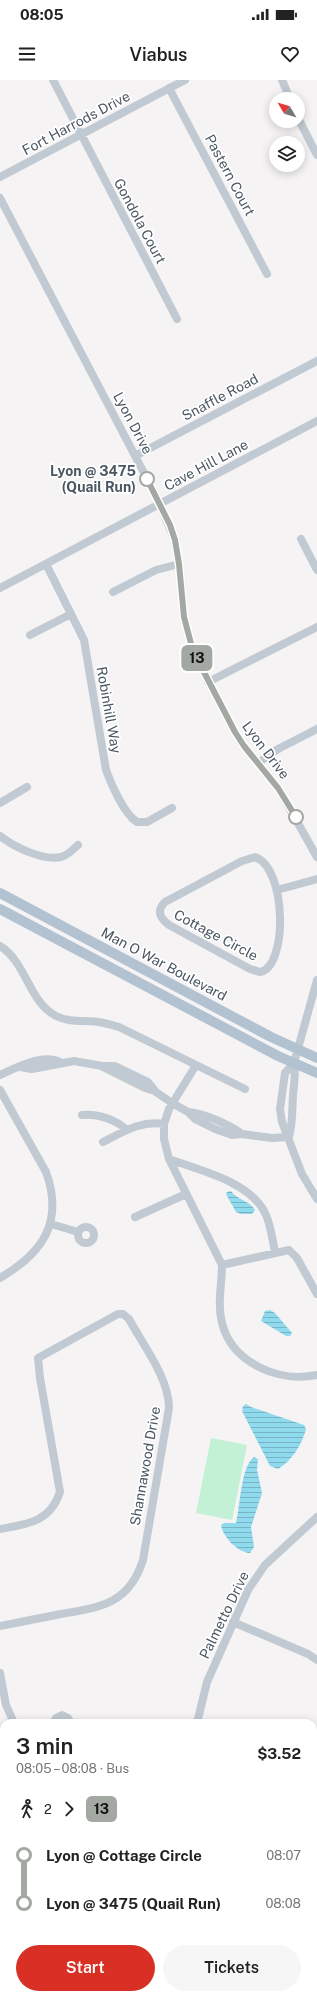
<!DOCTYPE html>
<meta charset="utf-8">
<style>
:root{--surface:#fff;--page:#f6f6f6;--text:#222;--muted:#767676;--accent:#d93025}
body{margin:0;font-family:"Public Sans",sans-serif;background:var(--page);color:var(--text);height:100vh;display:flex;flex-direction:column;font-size:15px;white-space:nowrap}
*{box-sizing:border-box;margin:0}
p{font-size:13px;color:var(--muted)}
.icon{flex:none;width:22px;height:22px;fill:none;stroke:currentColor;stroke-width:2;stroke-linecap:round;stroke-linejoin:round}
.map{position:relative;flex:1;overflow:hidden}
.side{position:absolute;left:0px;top:1639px;width:317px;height:280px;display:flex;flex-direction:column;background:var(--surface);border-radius:12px 12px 0 0;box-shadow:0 2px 10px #0003}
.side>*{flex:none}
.badge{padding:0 8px;border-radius:6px;font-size:14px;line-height:26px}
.needle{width:26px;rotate:308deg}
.tools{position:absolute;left:269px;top:12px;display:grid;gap:8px}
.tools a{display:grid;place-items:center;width:36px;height:36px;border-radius:50%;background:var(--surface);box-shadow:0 2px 10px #0003;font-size:20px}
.map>.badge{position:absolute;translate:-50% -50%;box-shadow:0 0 0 2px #fff}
.legs{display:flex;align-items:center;gap:6px;height:44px;padding:0 16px;font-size:13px}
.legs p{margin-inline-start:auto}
.headline{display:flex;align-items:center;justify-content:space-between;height:68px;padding:0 16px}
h1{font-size:22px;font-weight:600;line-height:30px}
.primary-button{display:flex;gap:8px;margin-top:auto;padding:8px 16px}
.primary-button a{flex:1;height:46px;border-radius:24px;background:var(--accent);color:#fff;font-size:16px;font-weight:600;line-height:46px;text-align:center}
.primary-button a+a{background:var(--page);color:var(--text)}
ul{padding:0 16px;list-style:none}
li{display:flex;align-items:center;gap:14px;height:48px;font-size:15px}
li i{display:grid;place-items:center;width:6px;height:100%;margin:0 5px;background:currentColor}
li i::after{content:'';width:10px;height:10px;margin:-5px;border:3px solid;border-radius:50%;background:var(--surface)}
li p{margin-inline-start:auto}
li:first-child i{background:linear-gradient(#0000 50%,currentColor 0)}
li:last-child i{background:linear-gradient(currentColor 50%,#0000 0)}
.status{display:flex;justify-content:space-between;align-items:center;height:28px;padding:0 20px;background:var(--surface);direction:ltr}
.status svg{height:11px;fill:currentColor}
header{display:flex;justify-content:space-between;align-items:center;height:52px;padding:0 16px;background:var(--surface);font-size:18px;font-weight:600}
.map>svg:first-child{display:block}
.green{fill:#c3f1d5}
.water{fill:url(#water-rules)}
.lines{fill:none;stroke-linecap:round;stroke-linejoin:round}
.minor{stroke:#c1cad2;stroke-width:8}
.major{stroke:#b3c2d1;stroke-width:10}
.line-1-casing{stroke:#fff;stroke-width:9}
.line-1{stroke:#a3a8a3;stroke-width:6}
.stop-1-dot{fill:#fff;stroke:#a3a8a3;stroke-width:2}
.labels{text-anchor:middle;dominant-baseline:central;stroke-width:3.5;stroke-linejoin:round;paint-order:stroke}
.street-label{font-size:14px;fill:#4a5661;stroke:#fff}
.stop-label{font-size:14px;font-weight:bold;fill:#4a5661;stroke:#fff;text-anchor:end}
</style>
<div class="status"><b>08:05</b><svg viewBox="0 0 49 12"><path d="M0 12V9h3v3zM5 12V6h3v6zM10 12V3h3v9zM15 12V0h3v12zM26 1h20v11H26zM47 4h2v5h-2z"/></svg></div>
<header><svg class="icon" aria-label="menu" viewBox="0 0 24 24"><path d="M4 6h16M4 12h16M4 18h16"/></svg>Viabus<svg class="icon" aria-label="heart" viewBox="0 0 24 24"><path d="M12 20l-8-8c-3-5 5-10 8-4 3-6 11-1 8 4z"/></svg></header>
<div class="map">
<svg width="317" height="1919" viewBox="0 0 317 1919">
<defs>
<pattern id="water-rules" width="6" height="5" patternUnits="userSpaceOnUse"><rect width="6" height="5" fill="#90daee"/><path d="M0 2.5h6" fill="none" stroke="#78b4c4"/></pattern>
</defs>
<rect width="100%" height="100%" fill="#f5f3f3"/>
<path class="green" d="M211 1358 247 1365 232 1440 196 1433Z"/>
<path class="water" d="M231 1111C237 1120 249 1120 255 1130L252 1134H241L236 1132 226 1114 227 1112Z
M270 1230 275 1233 292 1253 290 1256H286L261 1241 265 1231Z
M246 1324 251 1327 304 1345 306 1349C302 1364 292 1381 278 1389L270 1386 242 1331 243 1326Z
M254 1377 258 1379 257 1390 262 1413 251 1447 254 1467 250 1473C237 1472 223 1457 221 1445L224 1443H236C240 1427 241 1386 254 1377Z"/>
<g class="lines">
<path class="minor" d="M53 0 177 239
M282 0 290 19
M169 8 267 194
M298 38 317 75
M0 97 185 0
M0 118 155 414 175 460 181 499 184 537 193 571 235 652 244 666 278 708 317 777
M135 376 317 281
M301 459 317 490
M46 484 84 560 106 690C111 704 124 734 137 742H147L172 728
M0 508 317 341
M113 512 156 490 179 484
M30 555 71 534
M208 602 317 547
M258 683 278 669 317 649
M0 723 27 707
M0 756C14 767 43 781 61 777 68 775 73 770 78 765
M255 777C287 788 288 887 260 892L250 889 169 845C160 838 156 831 165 822L242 781Z
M277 810 317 799
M0 866C27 883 28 921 56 936 70 943 84 940 98 942 106 943 112 945 119 947L245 1009
M294 983 285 993 280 1029 282 1042 302 1094 317 1119
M196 985 169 1029 164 1044V1059L169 1079 222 1185
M20 987 32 989 74 981 102 986H115L148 1002 156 1012 172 1023 188 1032 195 1039 215 1049 232 1055 242 1054 272 1058 289 1057
M103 987 145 1008 155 1011
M0 995C16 988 43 973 60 982
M0 1010 46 1092C64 1142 43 1173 0 1198
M188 1032C206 1034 228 1044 242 1054
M82 1035C98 1033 116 1040 127 1050
M289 1057C293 1042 292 1030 293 1015 294 1004 296 995 294 983L317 900
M103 1062C123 1052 141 1040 164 1044
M169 1079C198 1090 248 1101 264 1131 271 1143 272 1159 275 1172
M135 1137 186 1114
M51 1144 78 1152
M78 1155a8 8 0 1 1 16 0a8 8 0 1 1-16 0Z
M222 1185C222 1204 217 1224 222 1243 232 1283 279 1303 317 1295
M222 1185 289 1170 297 1178 317 1214
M0 1449C28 1444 50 1442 60 1412L40 1298 38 1278 118 1234H123L129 1239C143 1265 169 1298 169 1328L143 1480C129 1524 101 1527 61 1534 41 1538 20 1542 0 1546
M233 1542 308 1574 317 1580
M0 1593 6 1625 14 1643
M53 1643 56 1638 62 1635 68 1638 71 1643
M197 1643 207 1602 248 1510 265 1485 317 1437
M313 1751 317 1753
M313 1884 317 1882
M313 1911 316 1919
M155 1919V1915
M256 1919 259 1915"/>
<path class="major" d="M0 813 271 957 317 978
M0 829 278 976 317 993"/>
</g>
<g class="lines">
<g class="line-1-casing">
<path id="line-1" d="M147 399 170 445 175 460 179 484 184 537 193 571 235 652 244 666 278 708 296 737"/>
</g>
<use href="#line-1" class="line-1"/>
</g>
<g class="stop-1-dot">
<circle cx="147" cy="399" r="7"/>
<circle cx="296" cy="737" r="7"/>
</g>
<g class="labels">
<g class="street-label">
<text transform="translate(76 43) rotate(-28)">Fort Harrods Drive</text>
<text transform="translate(230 95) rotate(62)">Pastern Court</text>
<text transform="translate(140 141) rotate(62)">Gondola Court</text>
<text transform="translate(220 317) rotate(-28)">Snaffle Road</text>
<text transform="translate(133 343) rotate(62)">Lyon Drive</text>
<text transform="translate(206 385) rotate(-28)">Cave Hill Lane</text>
<text transform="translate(109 630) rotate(80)">Robinhill Way</text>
<text transform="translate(266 670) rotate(53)">Lyon Drive</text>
<text transform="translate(216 855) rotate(28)">Cottage Circle</text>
<text transform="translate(164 884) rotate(28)">Man O War Boulevard</text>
<text transform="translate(145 1386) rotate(-80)">Shannawood Drive</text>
<text transform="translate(224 1535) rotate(-64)">Palmetto Drive</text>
</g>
<g class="stop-label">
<text x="136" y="391">Lyon @ 3475<tspan x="136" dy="16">(Quail Run)</tspan></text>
</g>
</g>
</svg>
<div class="tools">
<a><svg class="needle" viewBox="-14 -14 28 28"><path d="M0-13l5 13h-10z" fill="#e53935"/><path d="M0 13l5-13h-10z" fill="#767676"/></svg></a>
<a><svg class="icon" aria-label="layers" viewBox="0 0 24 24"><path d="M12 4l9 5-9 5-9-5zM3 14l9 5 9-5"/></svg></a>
</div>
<b class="badge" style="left:197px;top:578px;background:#a3a8a3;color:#111">13</b>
<section class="side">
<div class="headline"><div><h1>3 min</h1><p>08:05 – 08:08 · Bus</p></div><b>$3.52</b></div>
<div class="legs"><svg class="icon" aria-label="walk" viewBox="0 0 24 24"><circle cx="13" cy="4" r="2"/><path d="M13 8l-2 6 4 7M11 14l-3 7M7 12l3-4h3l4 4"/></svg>2<svg class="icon" aria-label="forward" viewBox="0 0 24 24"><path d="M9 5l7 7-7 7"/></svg><b class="badge" style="background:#a3a8a3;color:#111">13</b></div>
<ul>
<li><i style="color:#a3a8a3"></i><b>Lyon @ Cottage Circle</b><p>08:07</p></li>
<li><i style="color:#a3a8a3"></i><b>Lyon @ 3475 (Quail Run)</b><p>08:08</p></li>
</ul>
<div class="primary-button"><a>Start</a><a>Tickets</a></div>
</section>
</div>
